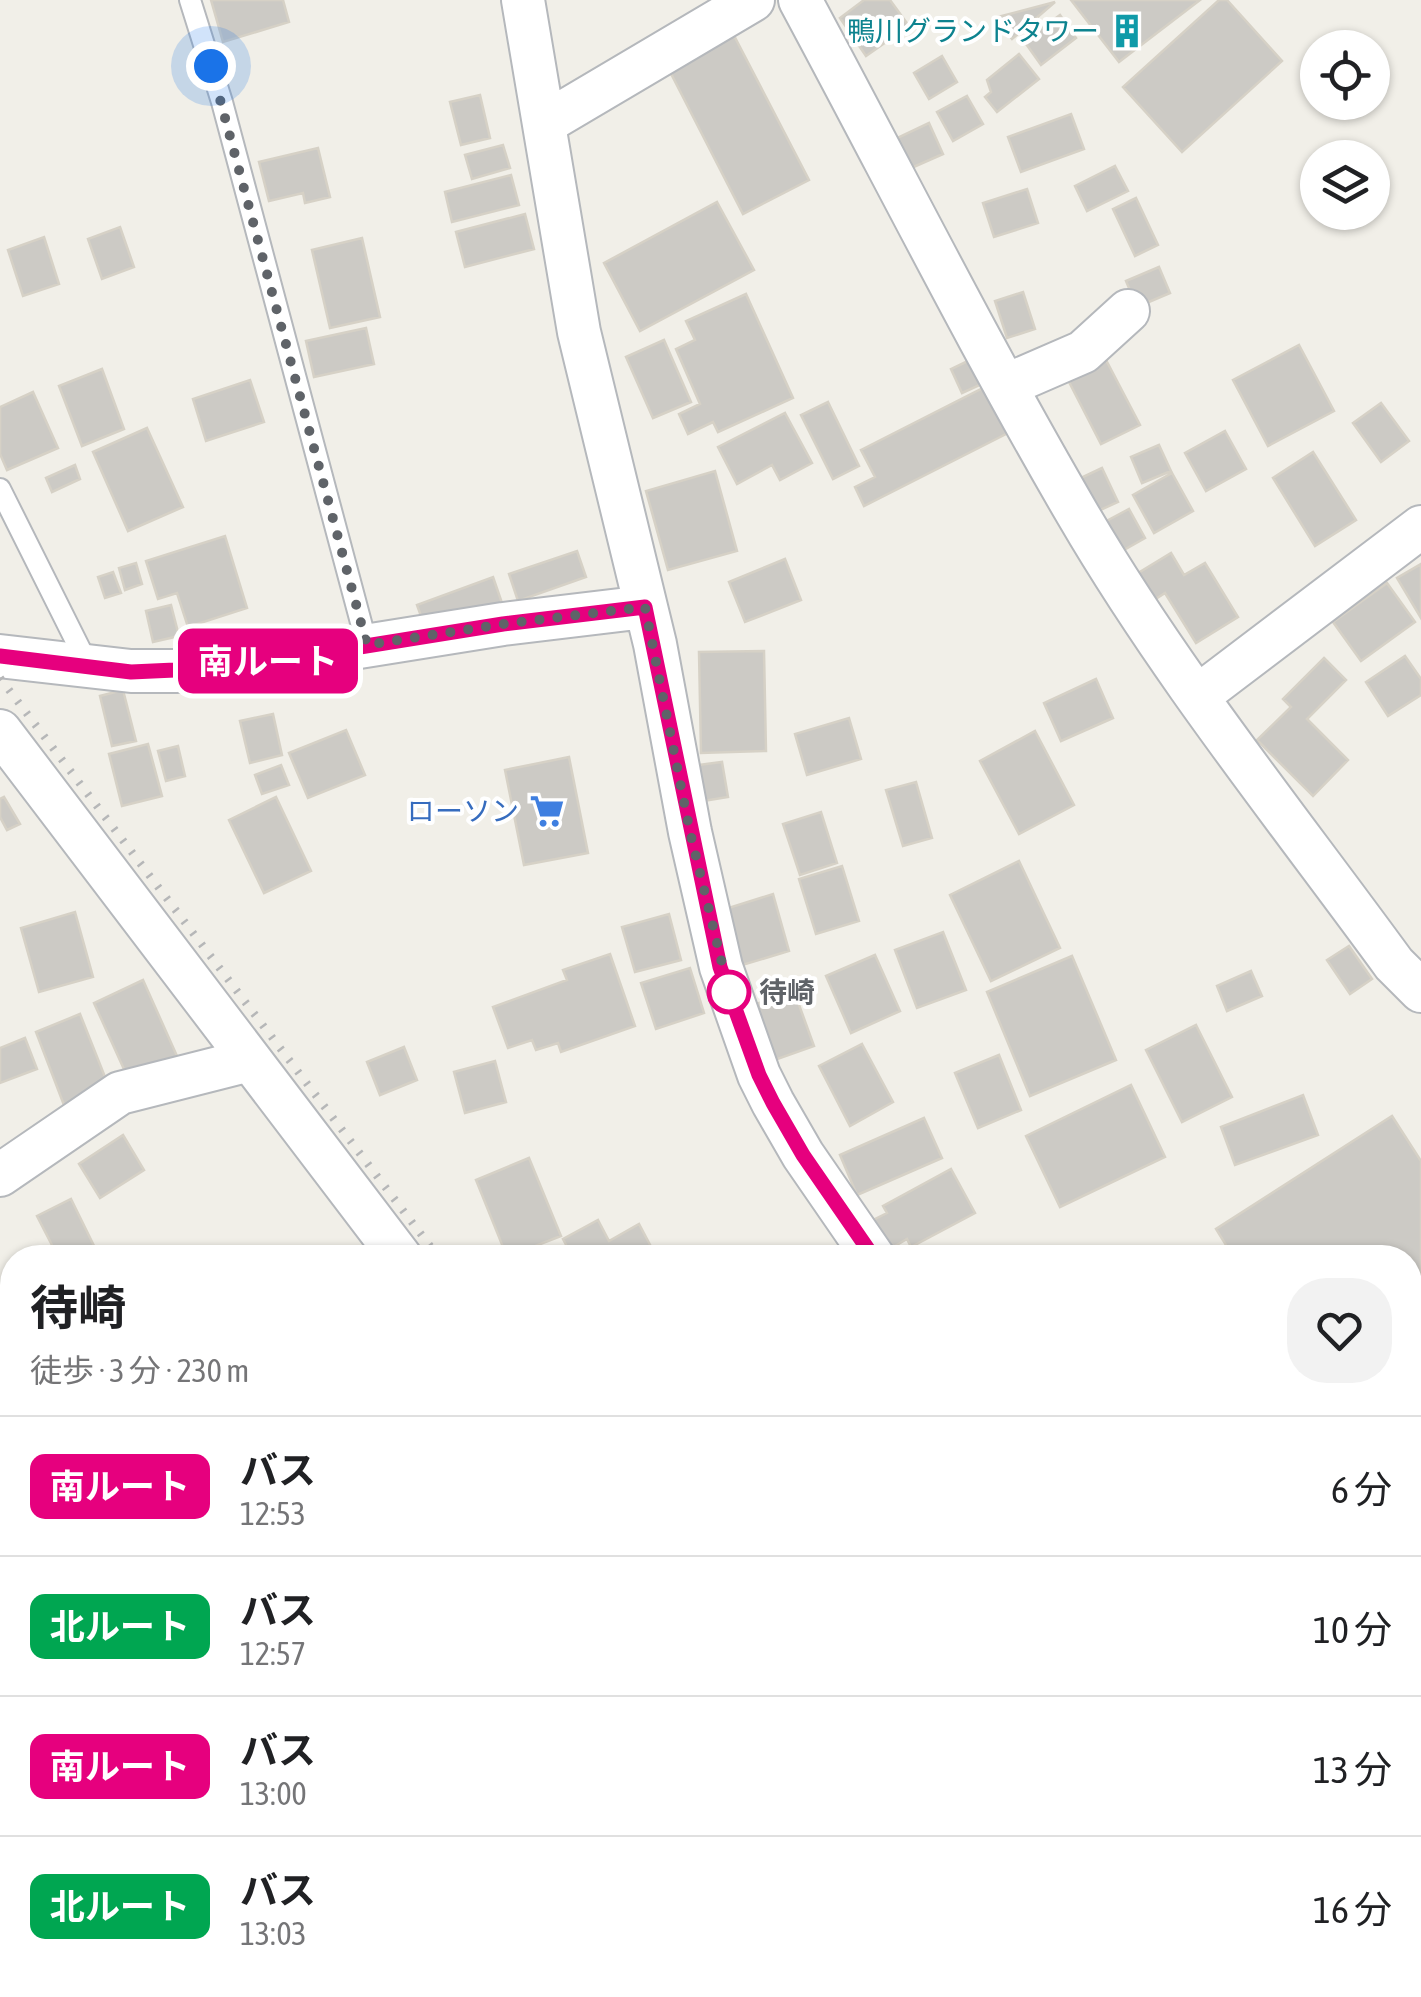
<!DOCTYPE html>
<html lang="ja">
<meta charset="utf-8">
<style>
:root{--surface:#fff;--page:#f2f2f2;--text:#202124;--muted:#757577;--line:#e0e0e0}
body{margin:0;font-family:"Asap Condensed","Noto Sans JP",sans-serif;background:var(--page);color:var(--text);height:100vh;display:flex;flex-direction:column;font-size:38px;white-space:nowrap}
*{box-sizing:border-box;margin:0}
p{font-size:32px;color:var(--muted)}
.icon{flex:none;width:55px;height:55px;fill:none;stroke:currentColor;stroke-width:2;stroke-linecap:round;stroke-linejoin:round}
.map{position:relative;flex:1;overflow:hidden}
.drawer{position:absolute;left:0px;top:1245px;width:1422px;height:752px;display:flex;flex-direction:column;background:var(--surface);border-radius:40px 40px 0 0;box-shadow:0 2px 8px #0004}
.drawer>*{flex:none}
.badge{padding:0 20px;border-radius:15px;font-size:35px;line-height:65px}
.tools{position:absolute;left:1300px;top:30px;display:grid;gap:20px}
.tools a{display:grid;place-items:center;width:90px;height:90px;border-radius:50%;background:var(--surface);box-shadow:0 2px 8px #0004;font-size:50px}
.you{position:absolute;width:50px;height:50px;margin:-25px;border:8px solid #fff;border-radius:50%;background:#1a73e8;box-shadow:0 0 0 15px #1a73e833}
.map>.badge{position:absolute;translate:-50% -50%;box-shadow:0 0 0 5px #fff}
.round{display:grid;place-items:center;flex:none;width:105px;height:105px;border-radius:40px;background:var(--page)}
.head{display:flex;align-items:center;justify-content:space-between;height:170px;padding:0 30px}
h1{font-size:48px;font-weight:700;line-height:75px}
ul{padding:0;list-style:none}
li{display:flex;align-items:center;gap:30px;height:140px;padding:0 30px;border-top:2px solid var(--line)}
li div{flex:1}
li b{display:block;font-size:38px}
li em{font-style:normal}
li .badge{min-width:110px;font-weight:700;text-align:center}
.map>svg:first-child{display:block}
.building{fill:#cccac5;stroke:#d6d1c6;stroke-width:2.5}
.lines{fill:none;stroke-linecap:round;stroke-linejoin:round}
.lane-casing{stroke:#b5b8bc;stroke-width:24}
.street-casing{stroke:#b5b8bc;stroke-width:46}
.path{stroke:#9cc7a9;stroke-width:6;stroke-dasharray:10 5;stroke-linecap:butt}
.lane{stroke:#fff;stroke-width:20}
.street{stroke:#fff;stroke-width:42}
.rail{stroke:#b6b7b8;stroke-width:8;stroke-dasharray:2.5 12;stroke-linecap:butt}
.line-casing{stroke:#fff;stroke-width:22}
.line{stroke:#e6007e;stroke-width:15}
.walk{stroke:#5f6368;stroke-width:10;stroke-dasharray:0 18}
.stop-dot{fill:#fff;stroke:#e6007e;stroke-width:5}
.labels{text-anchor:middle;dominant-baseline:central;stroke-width:8;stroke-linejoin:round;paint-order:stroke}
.culture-label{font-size:28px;fill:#0d838f;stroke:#fff;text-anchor:end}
.shop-label{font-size:28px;fill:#366cbe;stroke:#fff;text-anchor:end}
.stop-label{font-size:28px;font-weight:bold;fill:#5f6368;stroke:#fff;text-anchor:start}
</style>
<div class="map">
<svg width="1421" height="1997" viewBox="0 0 1421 1997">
<rect width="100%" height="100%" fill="#f1efe8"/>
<path class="building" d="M211 0H283L289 22 223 42Z
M864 0H890L909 26 866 56 840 18Z
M1071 0H1200L1119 62Z
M1219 0H1227L1282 61 1182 152 1123 87Z
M1055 2 1012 39 994 18Z
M1060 15 1076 38 1041 65 1024 41Z
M728 24 809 180 743 214 663 58Z
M1019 54 1039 79 997 112 985 97 991 92 987 80Z
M942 56 957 82 929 99 914 73Z
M480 95 490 138 461 145 450 102Z
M967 96 983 124 953 141 937 112Z
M1071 114 1084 149 1021 172 1008 137Z
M929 123 943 154 909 169 895 139Z
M503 145 510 168 472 179 465 155Z
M318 148 330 197 305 203 303 193 269 201 259 162Z
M1115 166 1128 191 1087 211 1075 186Z
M511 175 519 205 452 222 445 192Z
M1027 189 1038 223 994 237 983 203Z
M1136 198 1158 245 1135 256 1113 209Z
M717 202 754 270 640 331 604 263Z
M525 214 534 249 465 267 456 232Z
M120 227 134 267 102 279 88 239Z
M44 237 59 284 23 296 8 250Z
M362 238 380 317 330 328 312 250Z
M1159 267 1170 293 1137 307 1126 281Z
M1023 292 1035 329 1007 338 995 301Z
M746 294 793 398 718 432 713 422 688 434 679 414 700 404 676 349 695 340 686 321Z
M366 328 374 364 314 377 306 341Z
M664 340 691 402 653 418 626 357Z
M1299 345 1334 411 1268 446 1233 380Z
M1105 358 1140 425 1101 444 1067 378Z
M970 360 982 384 962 393 951 369Z
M102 369 124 429 82 446 59 386Z
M250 380 264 422 206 441 193 399Z
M987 386 1010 432 864 506 855 487 875 477 861 450Z
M33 392 58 448 7 470 0 454V407Z
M828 402 859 466 833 479 801 415Z
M1381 403 1409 441 1381 462 1353 423Z
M785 413 812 463 780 480 772 465 737 484 718 447Z
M147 428 183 507 128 531 93 452Z
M1225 431 1246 469 1206 491 1185 453Z
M1159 445 1171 471 1142 483 1131 457Z
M1313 452 1356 520 1315 546 1273 478Z
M75 465 80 479 52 492 46 478Z
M1102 468 1118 502 1087 516 1072 482Z
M715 471 737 551 668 570 646 491Z
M1172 473 1193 511 1154 533 1133 495Z
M1129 509 1145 538 1115 555 1099 525Z
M225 536 247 608 188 627 177 593 158 599 146 561Z
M577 551 586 577 518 601 509 574Z
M1171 553 1184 575 1205 563 1238 617 1196 643 1165 593 1151 602 1135 575Z
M785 559 801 600 745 622 729 582Z
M136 563 142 584 125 590 119 568Z
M1421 564V618L1397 578Z
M113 572 121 593 105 598 98 577Z
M493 577 502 603 421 616 417 605Z
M1387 583 1415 622 1361 661 1333 622Z
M171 605 179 636 153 642 146 611Z
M764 651 766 751 701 753 699 652Z
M1405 656 1421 679V695L1388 716 1366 682Z
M1324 658 1346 680 1307 719 1348 760 1313 796 1257 740 1291 707 1283 699Z
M1096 679 1113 718 1061 741 1044 703Z
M123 690 136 741 112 746 100 696Z
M273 714 282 755 250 763 240 721Z
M849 718 861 759 807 775 795 734Z
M346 730 365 775 308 798 289 753Z
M1035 731 1074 805 1019 834 980 761Z
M148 744 162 796 122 806 109 754Z
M178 746 185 776 166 781 158 751Z
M569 757 588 853 524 865 505 770Z
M722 762 728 797 703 801 698 765Z
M281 765 289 785 262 794 255 775Z
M916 782 932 838 903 846 886 790Z
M4 797 20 824 7 830 0 817V799Z
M276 797 311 871 264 893 229 820Z
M821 812 837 863 800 875 783 824Z
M1019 861 1060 948 991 981 950 895Z
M842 866 859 921 816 934 799 879Z
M773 894 789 951 739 966 722 910Z
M75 912 93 977 39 992 21 928Z
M669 914 681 960 635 972 622 927Z
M943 932 966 990 917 1008 895 950Z
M1349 946 1372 979 1350 994 1327 960Z
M610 954 635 1026 561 1052 558 1043 536 1050 532 1040 508 1048 493 1007 567 980 563 970Z
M875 955 900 1011 851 1033 826 976Z
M1072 956 1116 1060 1030 1096 987 992Z
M690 968 704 1013 656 1029 641 983Z
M1251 971 1262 996 1227 1011 1217 986Z
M143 980 177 1056 128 1078 94 1003Z
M794 991 814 1046 772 1061 753 1005Z
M80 1014 109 1087 64 1105 36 1032Z
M1196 1025 1232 1097 1182 1122 1146 1050Z
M25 1038 37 1069 0 1083V1048Z
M862 1044 893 1102 850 1126 819 1066Z
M404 1047 417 1080 380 1095 367 1062Z
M999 1055 1021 1110 978 1128 955 1073Z
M495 1061 506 1102 465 1113 454 1072Z
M1131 1085 1165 1157 1060 1207 1026 1136Z
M1303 1095 1318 1135 1235 1165 1221 1127Z
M1392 1116 1421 1161V1291L1410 1298V1258H1234L1216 1229Z
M924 1118 942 1158 857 1195 840 1155Z
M123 1135 144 1170 100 1198 79 1164Z
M529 1158 561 1236 507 1257 476 1180Z
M951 1169 975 1213 911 1247 907 1239 883 1253 867 1223 887 1213 883 1206Z
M71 1199 99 1256 42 1258 55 1251 37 1216Z
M598 1220 609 1241 639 1224 657 1258H573L563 1239Z
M12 1298V1361L0 1335V1304Z
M1421 1574V1632L1411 1639 1410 1582Z
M1421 1731V1787L1410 1773V1740Z
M573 1985H628L629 1992 641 1989 643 1997H575Z
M1347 1985H1393L1379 1997H1357Z"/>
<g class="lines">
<g class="lane-casing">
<path id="lane" d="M190 0 222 102 367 645
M0 489 88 665"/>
</g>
<g class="street-casing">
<path id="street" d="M523 0 579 332 655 644 690 832 721 967 759 1075 773 1103 803 1155 874 1258
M800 0C892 171 979 345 1077 513 1169 671 1286 816 1394 964L1421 991
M545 123 753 0
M1007 385 1083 352 1128 311
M0 656 131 671H175L265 662 503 624 645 607
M1198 696 1421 527
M0 731 401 1258
M0 1175 120 1093 250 1060
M1410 1400 1421 1390
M1410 1881 1421 1872
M1410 1935 1421 1948
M0 1985 12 1983
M907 1985 915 1997"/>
</g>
<path class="path" d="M0 1618 12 1613"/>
<use href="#lane" class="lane"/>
<use href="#street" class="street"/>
<path class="rail" d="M0 678 439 1258
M984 1985 993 1997"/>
</g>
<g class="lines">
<g class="line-casing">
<path id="line" d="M0 656 131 672 175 670 291 658 503 624 645 607 720 967 759 1075 773 1103 803 1155 874 1258"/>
</g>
<use href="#line" class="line"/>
<path class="walk" d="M211 66 367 645 503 624 645 607 690 832 729 992"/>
</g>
<defs>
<g id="building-bare" transform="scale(2.7)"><path d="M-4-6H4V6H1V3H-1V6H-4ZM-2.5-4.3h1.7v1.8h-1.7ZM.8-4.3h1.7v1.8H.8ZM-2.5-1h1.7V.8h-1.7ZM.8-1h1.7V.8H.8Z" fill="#0f9aa8" stroke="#fff" stroke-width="2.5" paint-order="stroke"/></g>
<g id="supermarket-bare" transform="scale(2.7)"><path d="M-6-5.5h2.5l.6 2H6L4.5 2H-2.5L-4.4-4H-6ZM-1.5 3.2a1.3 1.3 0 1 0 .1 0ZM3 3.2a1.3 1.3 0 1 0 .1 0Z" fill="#3f7fe0" stroke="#fff" stroke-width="2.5" paint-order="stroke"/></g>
</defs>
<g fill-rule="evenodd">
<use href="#building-bare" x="1127" y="31"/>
<use href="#supermarket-bare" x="547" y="811"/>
</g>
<circle class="stop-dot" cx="729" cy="992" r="20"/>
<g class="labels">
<g class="culture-label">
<text x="1099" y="31">鴨川グランドタワー</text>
</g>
<g class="shop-label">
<text x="519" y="811">ローソン</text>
</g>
<g class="stop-label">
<text x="759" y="992">待崎</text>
</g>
</g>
</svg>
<div class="tools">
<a><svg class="icon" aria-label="locate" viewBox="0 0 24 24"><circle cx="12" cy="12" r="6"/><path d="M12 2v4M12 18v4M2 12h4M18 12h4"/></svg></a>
<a><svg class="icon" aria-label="layers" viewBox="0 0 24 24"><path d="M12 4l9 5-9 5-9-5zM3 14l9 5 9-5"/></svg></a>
</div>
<div class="you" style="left:211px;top:66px"></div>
<b class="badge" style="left:268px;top:661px;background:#e6007e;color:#fff">南ルート</b>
<section class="drawer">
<div class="head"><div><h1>待崎</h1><p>徒歩 · 3 分 · 230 m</p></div><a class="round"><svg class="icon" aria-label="heart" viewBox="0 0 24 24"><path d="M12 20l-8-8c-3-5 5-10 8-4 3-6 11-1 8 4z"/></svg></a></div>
<ul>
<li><span class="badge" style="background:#e6007e;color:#fff">南ルート</span><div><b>バス</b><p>12:53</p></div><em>6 分</em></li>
<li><span class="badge" style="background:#00a651;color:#fff">北ルート</span><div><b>バス</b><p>12:57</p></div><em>10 分</em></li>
<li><span class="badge" style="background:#e6007e;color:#fff">南ルート</span><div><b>バス</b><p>13:00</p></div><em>13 分</em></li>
<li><span class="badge" style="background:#00a651;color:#fff">北ルート</span><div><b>バス</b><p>13:03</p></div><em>16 分</em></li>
</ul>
</section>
</div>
